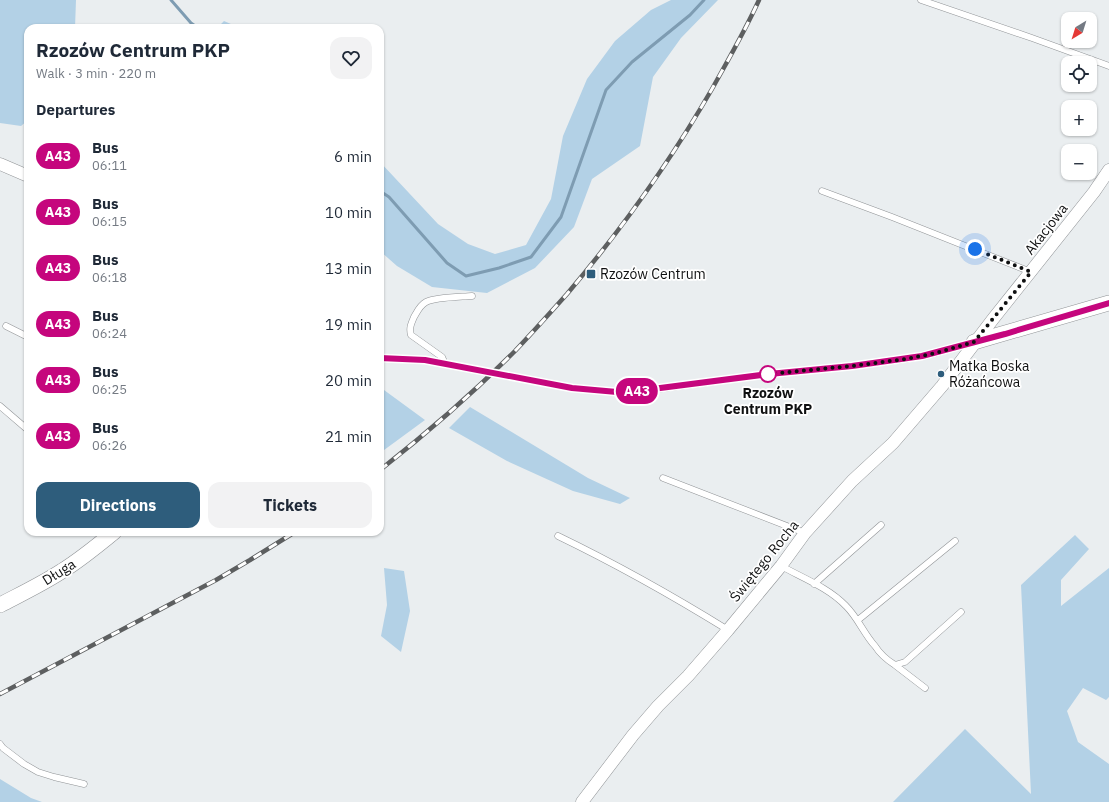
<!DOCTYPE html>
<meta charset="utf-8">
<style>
:root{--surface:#fff;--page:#f2f2f3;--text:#1f2937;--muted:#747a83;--accent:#2e5d7c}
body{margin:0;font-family:"IBM Plex Sans",sans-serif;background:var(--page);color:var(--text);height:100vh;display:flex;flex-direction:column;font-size:15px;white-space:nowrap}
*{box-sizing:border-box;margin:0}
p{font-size:13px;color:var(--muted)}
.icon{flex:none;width:22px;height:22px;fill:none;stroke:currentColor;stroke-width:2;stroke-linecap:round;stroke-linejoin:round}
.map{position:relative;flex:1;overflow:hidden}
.drawer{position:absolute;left:24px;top:24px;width:360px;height:512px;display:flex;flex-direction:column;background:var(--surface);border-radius:12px;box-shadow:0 1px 3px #0004}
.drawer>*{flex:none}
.badge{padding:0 8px;border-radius:13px;font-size:14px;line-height:26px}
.needle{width:26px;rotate:218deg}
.tools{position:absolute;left:1061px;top:12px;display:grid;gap:8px}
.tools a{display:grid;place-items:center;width:36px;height:36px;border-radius:8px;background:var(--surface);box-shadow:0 1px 3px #0004;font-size:20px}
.you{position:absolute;width:20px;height:20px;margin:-10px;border:3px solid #fff;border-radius:50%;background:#1a73e8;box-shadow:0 0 0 6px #1a73e833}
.map>.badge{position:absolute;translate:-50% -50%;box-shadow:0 0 0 2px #fff}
h2{padding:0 12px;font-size:15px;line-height:36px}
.round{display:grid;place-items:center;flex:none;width:42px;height:42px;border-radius:12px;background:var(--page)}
.overview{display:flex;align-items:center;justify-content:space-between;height:68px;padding:0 12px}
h1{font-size:19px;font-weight:800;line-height:30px}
.action{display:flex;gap:8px;margin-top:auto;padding:8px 12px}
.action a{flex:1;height:46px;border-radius:12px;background:var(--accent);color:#fff;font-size:16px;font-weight:800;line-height:46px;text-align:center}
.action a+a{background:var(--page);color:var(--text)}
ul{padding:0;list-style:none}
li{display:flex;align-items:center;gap:12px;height:56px;padding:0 12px}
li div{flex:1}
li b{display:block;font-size:15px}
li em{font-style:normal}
li .badge{min-width:44px;font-weight:700;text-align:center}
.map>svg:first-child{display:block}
.green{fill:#b3d1e6}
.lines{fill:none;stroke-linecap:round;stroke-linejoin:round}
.stream{stroke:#7e9cb2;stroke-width:3}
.service-casing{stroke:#909396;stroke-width:7}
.minor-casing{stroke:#909396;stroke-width:13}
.tertiary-casing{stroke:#909396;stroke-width:16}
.service{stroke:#fff;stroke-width:6}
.minor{stroke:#fff;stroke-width:12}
.tertiary{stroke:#fff;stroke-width:15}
.rail-casing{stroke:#5d5f60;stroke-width:4.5}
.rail{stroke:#fff;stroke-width:3;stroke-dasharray:9;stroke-linecap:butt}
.line-casing{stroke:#fff;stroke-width:9}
.line{stroke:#c5067d;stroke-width:6}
.walk{stroke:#0f1011;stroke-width:4;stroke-dasharray:0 7.2}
.poi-dot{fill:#2e5d7c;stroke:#fff;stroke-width:1.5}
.stop-dot{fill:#fff;stroke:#c5067d;stroke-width:2}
.labels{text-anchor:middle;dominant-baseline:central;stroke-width:3.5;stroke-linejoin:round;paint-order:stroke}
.street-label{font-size:14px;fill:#0f1011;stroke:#fff}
.poi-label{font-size:14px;fill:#0f1011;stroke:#fff;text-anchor:start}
.stop-label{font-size:14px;font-weight:bold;fill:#0f1011;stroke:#fff}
</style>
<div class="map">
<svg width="1109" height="802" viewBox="0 0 1109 802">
<rect width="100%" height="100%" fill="#eaeef0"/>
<path class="green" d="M0 0H76L75 28H28V120L21 126 0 123Z
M671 0H718L681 38 653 77 640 146 592 179 574 227 535 268 487 293 432 287 397 266 380 251V162L438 224 468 244 495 254 526 245 551 199 563 136 587 79 615 41 651 10Z
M224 21 240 28H217Z
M384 390 425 420 380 453V395Z
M470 407 588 478 630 498 620 504 573 491 507 461 449 428Z
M1075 535 1089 549 1061 580V606L1109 568V697L1106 700 1083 688 1067 711 1078 742 1109 764V802H893L965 729 1031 794 1021 585Z
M384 568 404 571 410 611 401 652 381 636 387 605Z
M0 779 31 798 42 802H0Z"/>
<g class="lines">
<path class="stream" d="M171 0 191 23 198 28
M380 191 389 197 447 263 466 276 499 268 531 257 561 217 606 90 632 62 690 15 704 0"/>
<g class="service-casing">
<path id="service" d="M921 0 1032 38 1109 66
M822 191 892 217 1031 272
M6 326 28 337
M380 358 425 360 572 388 617 392 637 391 659 389 769 374 852 366 906 359 936 353 973 342
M445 364 442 357 411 335C409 328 411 324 414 317 417 312 420 305 426 302 436 297 460 297 472 296
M0 406 28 430
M663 478 805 533
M558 536C616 564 673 596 728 630
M781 566C803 578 829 588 846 606 858 618 864 634 875 646 880 654 887 660 895 665L905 662 961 612
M814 584 881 525
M858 620 955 541
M895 665 925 688
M0 744 3 748 24 764 38 772 54 777 84 784"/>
</g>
<g class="minor-casing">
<path id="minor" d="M0 164 28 176
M582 802 633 735 658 706 688 676 728 630 781 566 805 533 852 481 893 443 942 386 993 319 1094 192 1109 170"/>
</g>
<g class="tertiary-casing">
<path id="tertiary" d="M974 342 1109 303
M0 605C21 594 42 584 62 571 80 560 97 546 114 532"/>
</g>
<use href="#service" class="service"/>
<use href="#minor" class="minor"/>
<use href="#tertiary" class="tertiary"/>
<g class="rail-casing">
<path id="rail" d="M380 470C427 433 473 393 515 351 533 332 550 313 567 294 621 230 670 162 712 89 728 60 745 31 759 0
M0 694 216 580 250 560 295 532"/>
</g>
<use href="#rail" class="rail"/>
</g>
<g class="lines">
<g class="line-casing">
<path id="line" d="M380 358 425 360 572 388 617 392 637 391 769 374 852 366 922 356 1005 334 1109 303"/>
</g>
<use href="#line" class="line"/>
<path class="walk" d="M768 374 852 366 906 359 936 353 974 342 1031 272 975 249"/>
</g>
<g class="poi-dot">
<rect x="586" y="269" width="10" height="10" rx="2"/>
<circle cx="941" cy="374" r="4"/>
</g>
<circle class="stop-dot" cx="768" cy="374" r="8"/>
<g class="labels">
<g class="street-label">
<text transform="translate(1046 229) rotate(-52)">Akacjowa</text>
<text transform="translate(764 561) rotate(-51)">Świętego Rocha</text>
<text transform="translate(59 572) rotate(-32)">Długa</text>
</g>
<g class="poi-label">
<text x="600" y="274">Rzozów Centrum</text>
<text x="949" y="366">Matka Boska<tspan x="949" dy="16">Różańcowa</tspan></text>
</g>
<g class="stop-label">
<text x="768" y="393">Rzozów<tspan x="768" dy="16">Centrum PKP</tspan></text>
</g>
</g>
</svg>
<div class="tools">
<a><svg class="needle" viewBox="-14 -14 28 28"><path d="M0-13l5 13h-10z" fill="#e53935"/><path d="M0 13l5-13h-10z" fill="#747a83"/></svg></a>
<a><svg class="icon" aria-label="locate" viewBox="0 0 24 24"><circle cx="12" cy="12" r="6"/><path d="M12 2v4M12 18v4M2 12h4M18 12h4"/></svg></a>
<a>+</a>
<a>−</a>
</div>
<div class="you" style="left:975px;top:249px"></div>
<b class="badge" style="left:637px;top:391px;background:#c5067d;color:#fff">A43</b>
<section class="drawer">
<div class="overview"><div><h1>Rzozów Centrum PKP</h1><p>Walk · 3 min · 220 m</p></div><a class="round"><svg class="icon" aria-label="heart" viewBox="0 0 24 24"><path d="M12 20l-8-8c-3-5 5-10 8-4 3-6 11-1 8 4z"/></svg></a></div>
<h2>Departures</h2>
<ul>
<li><span class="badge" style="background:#c5067d;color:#fff">A43</span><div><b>Bus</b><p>06:11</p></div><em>6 min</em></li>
<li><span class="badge" style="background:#c5067d;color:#fff">A43</span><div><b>Bus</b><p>06:15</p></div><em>10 min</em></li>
<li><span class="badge" style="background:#c5067d;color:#fff">A43</span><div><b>Bus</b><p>06:18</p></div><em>13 min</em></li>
<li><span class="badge" style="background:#c5067d;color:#fff">A43</span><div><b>Bus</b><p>06:24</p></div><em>19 min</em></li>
<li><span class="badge" style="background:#c5067d;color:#fff">A43</span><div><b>Bus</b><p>06:25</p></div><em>20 min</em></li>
<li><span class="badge" style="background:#c5067d;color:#fff">A43</span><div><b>Bus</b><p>06:26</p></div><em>21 min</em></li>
</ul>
<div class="action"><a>Directions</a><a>Tickets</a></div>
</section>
</div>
